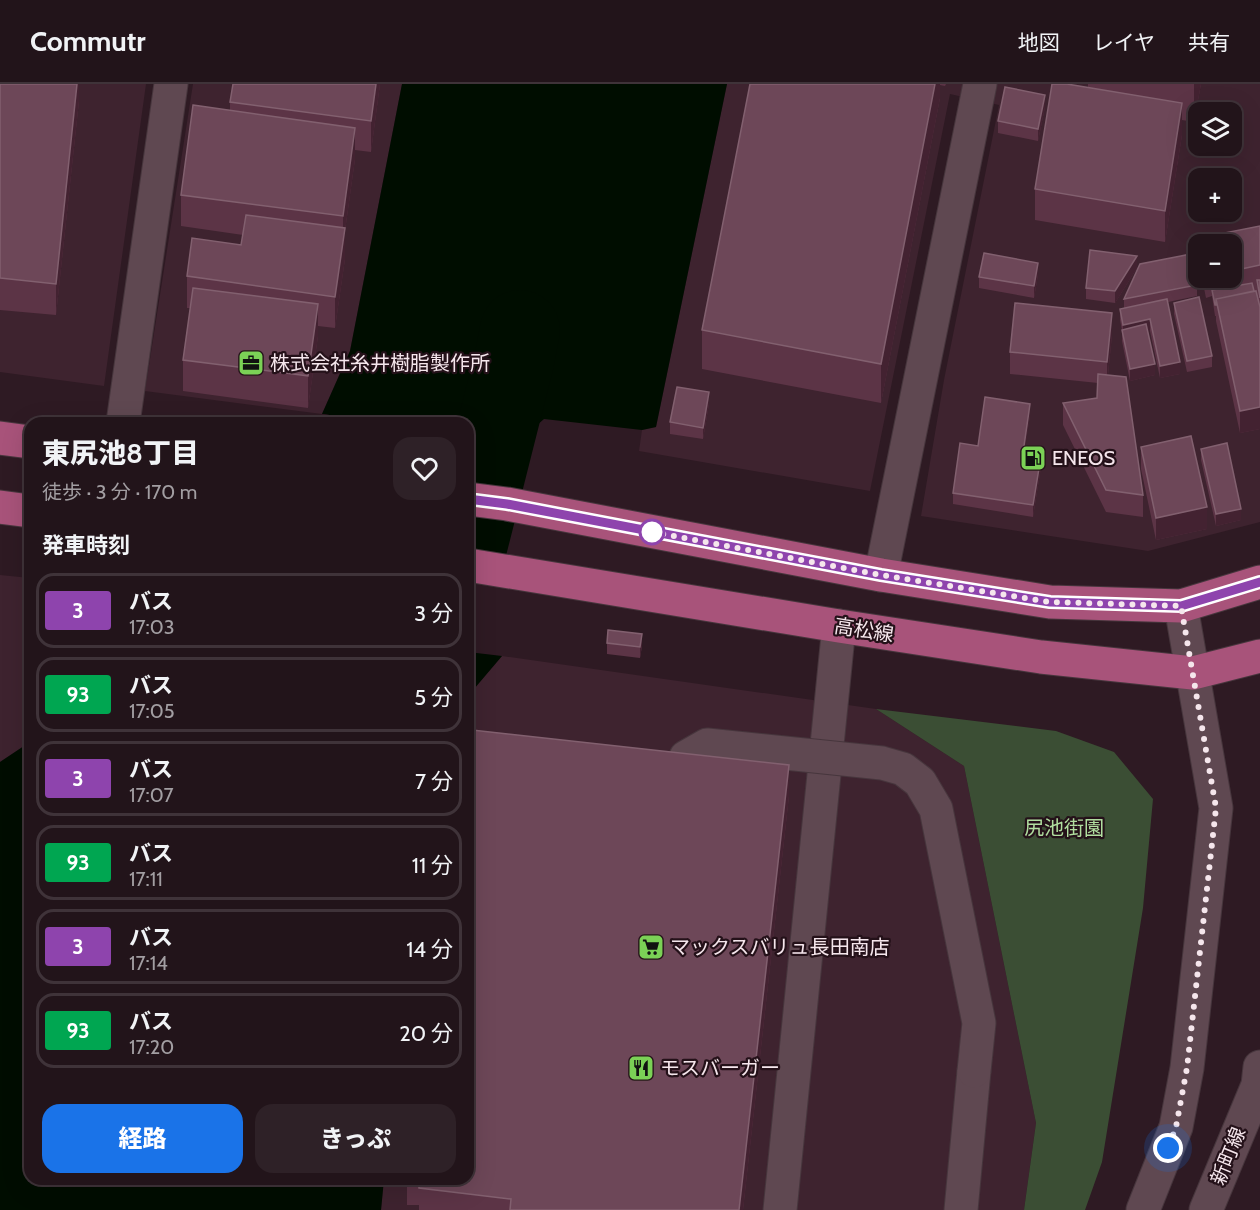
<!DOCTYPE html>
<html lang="ja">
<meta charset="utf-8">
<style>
:root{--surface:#22141a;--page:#2e2127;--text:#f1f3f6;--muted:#a29ea2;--line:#3f3339;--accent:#1a73e8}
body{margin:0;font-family:Cabin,"Noto Sans JP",sans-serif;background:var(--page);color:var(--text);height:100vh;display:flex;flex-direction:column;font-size:22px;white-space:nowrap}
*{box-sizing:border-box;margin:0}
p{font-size:20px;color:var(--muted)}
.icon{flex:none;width:33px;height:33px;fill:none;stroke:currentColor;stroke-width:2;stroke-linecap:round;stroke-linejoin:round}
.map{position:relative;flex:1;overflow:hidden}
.details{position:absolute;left:24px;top:333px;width:450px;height:768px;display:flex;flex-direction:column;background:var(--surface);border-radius:18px;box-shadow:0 6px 24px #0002,0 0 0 2px var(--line)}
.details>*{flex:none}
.badge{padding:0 12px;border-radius:4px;font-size:21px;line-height:39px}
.fabs{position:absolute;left:1188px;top:18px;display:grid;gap:12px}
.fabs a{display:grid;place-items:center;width:54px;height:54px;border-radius:12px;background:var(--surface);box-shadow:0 6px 24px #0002,0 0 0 2px var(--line);font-size:30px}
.you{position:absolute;width:30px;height:30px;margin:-15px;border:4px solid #fff;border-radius:50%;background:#1a73e8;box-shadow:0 0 0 9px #1a73e833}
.map>.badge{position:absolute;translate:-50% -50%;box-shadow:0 0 0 3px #fff}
h2{padding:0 18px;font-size:22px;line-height:54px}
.round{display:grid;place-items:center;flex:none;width:63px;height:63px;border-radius:18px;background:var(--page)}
.head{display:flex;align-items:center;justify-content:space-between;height:102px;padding:0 18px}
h1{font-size:28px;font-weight:800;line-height:45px}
.primary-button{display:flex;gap:12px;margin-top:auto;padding:12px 18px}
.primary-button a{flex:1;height:69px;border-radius:18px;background:var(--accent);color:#fff;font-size:24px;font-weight:800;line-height:69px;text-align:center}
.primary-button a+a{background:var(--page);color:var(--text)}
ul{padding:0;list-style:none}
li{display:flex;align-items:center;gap:18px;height:75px;margin:0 12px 9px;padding:0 6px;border:3px solid var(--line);border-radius:18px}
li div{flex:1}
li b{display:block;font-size:22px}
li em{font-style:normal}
li .badge{min-width:66px;font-weight:700;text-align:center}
header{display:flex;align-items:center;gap:36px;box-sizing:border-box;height:84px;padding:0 30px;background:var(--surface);border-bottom:2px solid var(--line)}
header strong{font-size:28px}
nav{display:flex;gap:33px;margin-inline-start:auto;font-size:21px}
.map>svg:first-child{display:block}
.built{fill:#3e232f;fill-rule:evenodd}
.green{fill:#3b4e34}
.water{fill:#000d00}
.pier{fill:#2e1a23}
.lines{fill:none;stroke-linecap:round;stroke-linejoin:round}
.river{stroke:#000d00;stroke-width:80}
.minor-casing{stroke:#47363d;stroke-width:35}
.major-casing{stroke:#47363d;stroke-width:35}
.minor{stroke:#5f4851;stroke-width:33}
.major{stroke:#a8537a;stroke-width:33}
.minor-bridge-casing{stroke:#47363d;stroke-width:35;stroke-linecap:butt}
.minor-bridge{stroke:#5f4851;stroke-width:33}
.wall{fill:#5c3446}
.shaded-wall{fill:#432231}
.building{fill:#6d4758;stroke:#82606f;stroke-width:1.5}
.line-casing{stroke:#fff;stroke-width:14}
.line{stroke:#8e44ad;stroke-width:9}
.walk{stroke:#f5e6ec;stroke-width:6;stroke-dasharray:0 10.8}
.stop-dot{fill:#fff;stroke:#8e44ad;stroke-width:3}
.labels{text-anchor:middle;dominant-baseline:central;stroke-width:4.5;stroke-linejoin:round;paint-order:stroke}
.poi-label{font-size:20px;fill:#f5e6ec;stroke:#241119;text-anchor:start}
.street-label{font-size:20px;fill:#f5e6ec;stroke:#241119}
.park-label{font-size:20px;fill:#b0de9f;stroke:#241119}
</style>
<header>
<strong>Commutr</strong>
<nav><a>地図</a><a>レイヤ</a><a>共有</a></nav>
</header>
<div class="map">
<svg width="1260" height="1126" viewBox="0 0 1260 1126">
<rect width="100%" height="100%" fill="#2e1a23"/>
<path class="built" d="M0 0H146L104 302 0 288Z
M193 0H402L350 267 322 330 145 307Z
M727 0H1260V438L1148 467 921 432 944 296 999 21 950 10 870 407 639 367 642 346 656 343ZM1198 28H1232V62H1198ZM1198 94H1232V128H1198ZM1198 160H1232V194H1198Z
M0 491 30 494V658L0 678Z
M502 572 876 625 964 682 1036 1039 1024 1126H381L384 1095H468V612Z"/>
<path class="green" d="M876 625 1056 647 1114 668 1153 715 1143 824 1102 1078 1085 1126H1024L1036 1039 964 682Z"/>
<path class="water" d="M402 0H727L656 343 642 346 544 335 520 356 468 349V339H391L322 330 350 267Z
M468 568 502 572 468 612Z
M30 658V1095H384L381 1126H0V678Z"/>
<path class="pier" d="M322 330 391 339H368L322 333Z
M468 349 520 356V359L495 356 468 352Z"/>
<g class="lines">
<path class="river" d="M468 459 514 277 520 246"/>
<g class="minor-casing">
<path id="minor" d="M123 339 171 0
M881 491 980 0
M780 1126 839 542
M961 1126 974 987
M1143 1126 1176 1043 1187 984 1216 724 1181 522
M1206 1126 1258 1001 1260 983"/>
</g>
<g class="major-casing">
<path id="major" d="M0 354 30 358
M468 415 507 420 881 491 1050 518 1181 522 1260 498
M0 423 30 427
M468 481 839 542 1041 573 1193 589 1260 572"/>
</g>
<use href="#minor" class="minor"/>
<use href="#major" class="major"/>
<g class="minor-bridge-casing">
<path id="minor-bridge" d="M678 699 686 673 707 661 882 679 903 685 920 698 936 725 979 939 974 987"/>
</g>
<use href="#minor-bridge" class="minor-bridge"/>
</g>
<path class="wall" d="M0 0H79V17L56 231 0 226Z
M380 0 371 68 355 66V75L345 147V175L335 244 318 242V252L308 324 183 307V276L190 224H187V192L241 161 243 151 181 142V111L230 27V18Z
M750 0H946L945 2 940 1V14L881 319 702 285V246Z
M1088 0H1201L1194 38 1182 36V51L1165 158 1035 136V105L1088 3Z
M1045 23 1038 57 998 49V37Z
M1260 142V345L1240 349 1216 237V232H1215L1212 212 1206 214 1202 194H1232V160H1199V154Z
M1137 184 1115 219 1086 215V204Z
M1038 191 1034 214 979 204V193Z
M1197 201V212L1168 218 1180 290 1160 294 1150 247H1148L1155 291 1130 297 1122 257V246L1120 236V225L1124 224V215Z
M1174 219 1212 272V283L1187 288 1174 230Z
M1112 251 1108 291 1143 411V433L1106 428 1063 341V319L1097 314 1098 299 1010 290V268Z
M709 320 703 355 670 350V338Z
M1030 331 1024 369 1041 383 1033 433 953 420V409L978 362Z
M1141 363 1207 445 1156 456 1141 385Z
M1201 365 1241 436 1216 442 1201 376Z
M607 559 642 562 640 574 607 570Z
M789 712 743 1126H419V1121H407V1095H468Z"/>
<path class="shaded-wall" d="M77 0H79V17L56 231V200Z
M376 0H380L371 68V37Z
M935 0H940V14L881 319V280Z
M1194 0H1201L1194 38Z
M1045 11V23L1038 57V45Z
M1182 19V51L1165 158V127Z
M355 44V75L345 147V175L335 244V213L343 160V132Z
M1137 172V184L1115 219V207Z
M1038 179V191L1034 214V202Z
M318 220V252L308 324V292Z
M1112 229V251L1107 300V278Z
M1150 235V247L1123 252V241Z
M1180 278V290L1160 294V282Z
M1155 280V291L1130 297V285Z
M709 308V320L703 355V344Z
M1030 320V331L1023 380V369Z
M1260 323V345L1240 349V327Z
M1041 372V383L1033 433V421Z
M1207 423V445L1156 456V434Z
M1241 425V436L1216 442V430Z
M642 550V562L640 574V563Z
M789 681V712L743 1126H739Z"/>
<path class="building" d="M0 0H77L56 200 0 194Z
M233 0H376L371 37 230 18Z
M750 0H935L881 280 702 246Z
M1052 0H1067L1182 19 1165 127 1035 105Z
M1005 3 1045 11 1038 45 998 37Z
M193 21 355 44 343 132 181 111Z
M246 131 345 144 335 213 187 192 192 154 241 161Z
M1260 142V181L1232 187V160H1200L1199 154Z
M1090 166 1137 172 1115 207 1086 204Z
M984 169 1038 179 1034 202 979 193Z
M1191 170 1197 201 1124 215 1140 180Z
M1257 196H1260V214Z
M1252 199 1254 207 1216 215V221H1215L1212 206Z
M193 204 318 220 308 292 183 276Z
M1256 207 1260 223V323L1240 327 1216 215Z
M1199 213 1212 272 1187 277 1174 219Z
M1167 215 1180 278 1160 282 1150 235 1123 241 1120 225Z
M1015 219 1112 229 1107 278 1010 268Z
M1146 240 1155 280 1130 285 1122 246Z
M1098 290 1126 293 1143 411 1106 406 1063 319 1097 314Z
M677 303 709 308 703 344 670 338Z
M985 313 1030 320 1023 369 1041 372 1033 421 953 409 960 359 978 362Z
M1191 352 1207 423 1156 434 1141 363Z
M1227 359 1241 425 1216 430 1201 365Z
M608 546 642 550 640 563 607 559Z
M472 646 789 681 739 1126H510L511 1115 419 1104V1095H468V681Z"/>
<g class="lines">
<g class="line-casing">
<path id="line" d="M468 415 507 420 881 491 1050 518 1181 522 1260 498"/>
</g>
<use href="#line" class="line"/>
<path class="walk" d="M652 448 647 447 881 491 1050 518 1181 522 1216 724 1187 984 1176 1043 1168 1064"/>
</g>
<defs>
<g id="office-square" transform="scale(1.35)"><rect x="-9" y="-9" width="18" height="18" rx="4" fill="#7bd156" stroke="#241119"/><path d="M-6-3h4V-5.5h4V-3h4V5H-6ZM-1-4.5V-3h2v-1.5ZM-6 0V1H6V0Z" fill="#111"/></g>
<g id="fuel-square" transform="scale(1.35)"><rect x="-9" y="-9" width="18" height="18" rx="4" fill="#7bd156" stroke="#241119"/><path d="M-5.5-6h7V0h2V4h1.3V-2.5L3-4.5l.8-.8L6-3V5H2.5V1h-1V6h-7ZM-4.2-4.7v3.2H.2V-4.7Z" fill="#111"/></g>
<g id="supermarket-square" transform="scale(1.35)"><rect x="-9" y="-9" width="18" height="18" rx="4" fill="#7bd156" stroke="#241119"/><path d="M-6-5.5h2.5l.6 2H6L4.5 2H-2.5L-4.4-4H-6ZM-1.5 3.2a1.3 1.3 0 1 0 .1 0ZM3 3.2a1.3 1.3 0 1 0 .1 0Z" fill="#111"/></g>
<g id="restaurant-square" transform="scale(1.35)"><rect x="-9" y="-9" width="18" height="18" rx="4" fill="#7bd156" stroke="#241119"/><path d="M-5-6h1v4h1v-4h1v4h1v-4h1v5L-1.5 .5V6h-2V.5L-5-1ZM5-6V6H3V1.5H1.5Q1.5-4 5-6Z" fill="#111"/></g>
</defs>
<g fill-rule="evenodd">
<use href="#office-square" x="251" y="279"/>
<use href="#fuel-square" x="1033" y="374"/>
<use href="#supermarket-square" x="651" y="863"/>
<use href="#restaurant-square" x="641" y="984"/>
</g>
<circle class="stop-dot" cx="652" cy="448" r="12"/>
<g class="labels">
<g class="poi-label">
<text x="270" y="279">株式会社糸井樹脂製作所</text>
<text x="1052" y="374">ENEOS</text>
<text x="670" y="863">マックスバリュ長田南店</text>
<text x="660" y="984">モスバーガー</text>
</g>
<g class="street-label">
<text transform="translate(864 546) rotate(9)">高松線</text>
<text transform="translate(1228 1072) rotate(-68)">新町線</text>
</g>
<g class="park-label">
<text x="1064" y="744">尻池街園</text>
</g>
</g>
</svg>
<div class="fabs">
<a><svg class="icon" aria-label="layers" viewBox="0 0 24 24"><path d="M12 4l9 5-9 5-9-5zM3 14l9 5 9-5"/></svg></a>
<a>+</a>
<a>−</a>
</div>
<div class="you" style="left:1168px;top:1064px"></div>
<section class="details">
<div class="head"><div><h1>東尻池8丁目</h1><p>徒歩 · 3 分 · 170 m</p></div><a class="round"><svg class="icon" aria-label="heart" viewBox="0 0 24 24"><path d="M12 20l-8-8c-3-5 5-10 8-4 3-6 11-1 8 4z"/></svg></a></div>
<h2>発車時刻</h2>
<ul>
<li><span class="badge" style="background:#8e44ad;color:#fff">3</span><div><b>バス</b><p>17:03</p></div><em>3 分</em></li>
<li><span class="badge" style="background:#00a651;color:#fff">93</span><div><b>バス</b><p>17:05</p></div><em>5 分</em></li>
<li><span class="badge" style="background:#8e44ad;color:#fff">3</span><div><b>バス</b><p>17:07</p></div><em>7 分</em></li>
<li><span class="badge" style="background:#00a651;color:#fff">93</span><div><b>バス</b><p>17:11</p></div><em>11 分</em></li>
<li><span class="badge" style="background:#8e44ad;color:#fff">3</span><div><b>バス</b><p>17:14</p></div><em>14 分</em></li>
<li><span class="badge" style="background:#00a651;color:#fff">93</span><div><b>バス</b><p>17:20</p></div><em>20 分</em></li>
</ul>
<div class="primary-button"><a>経路</a><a>きっぷ</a></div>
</section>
</div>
